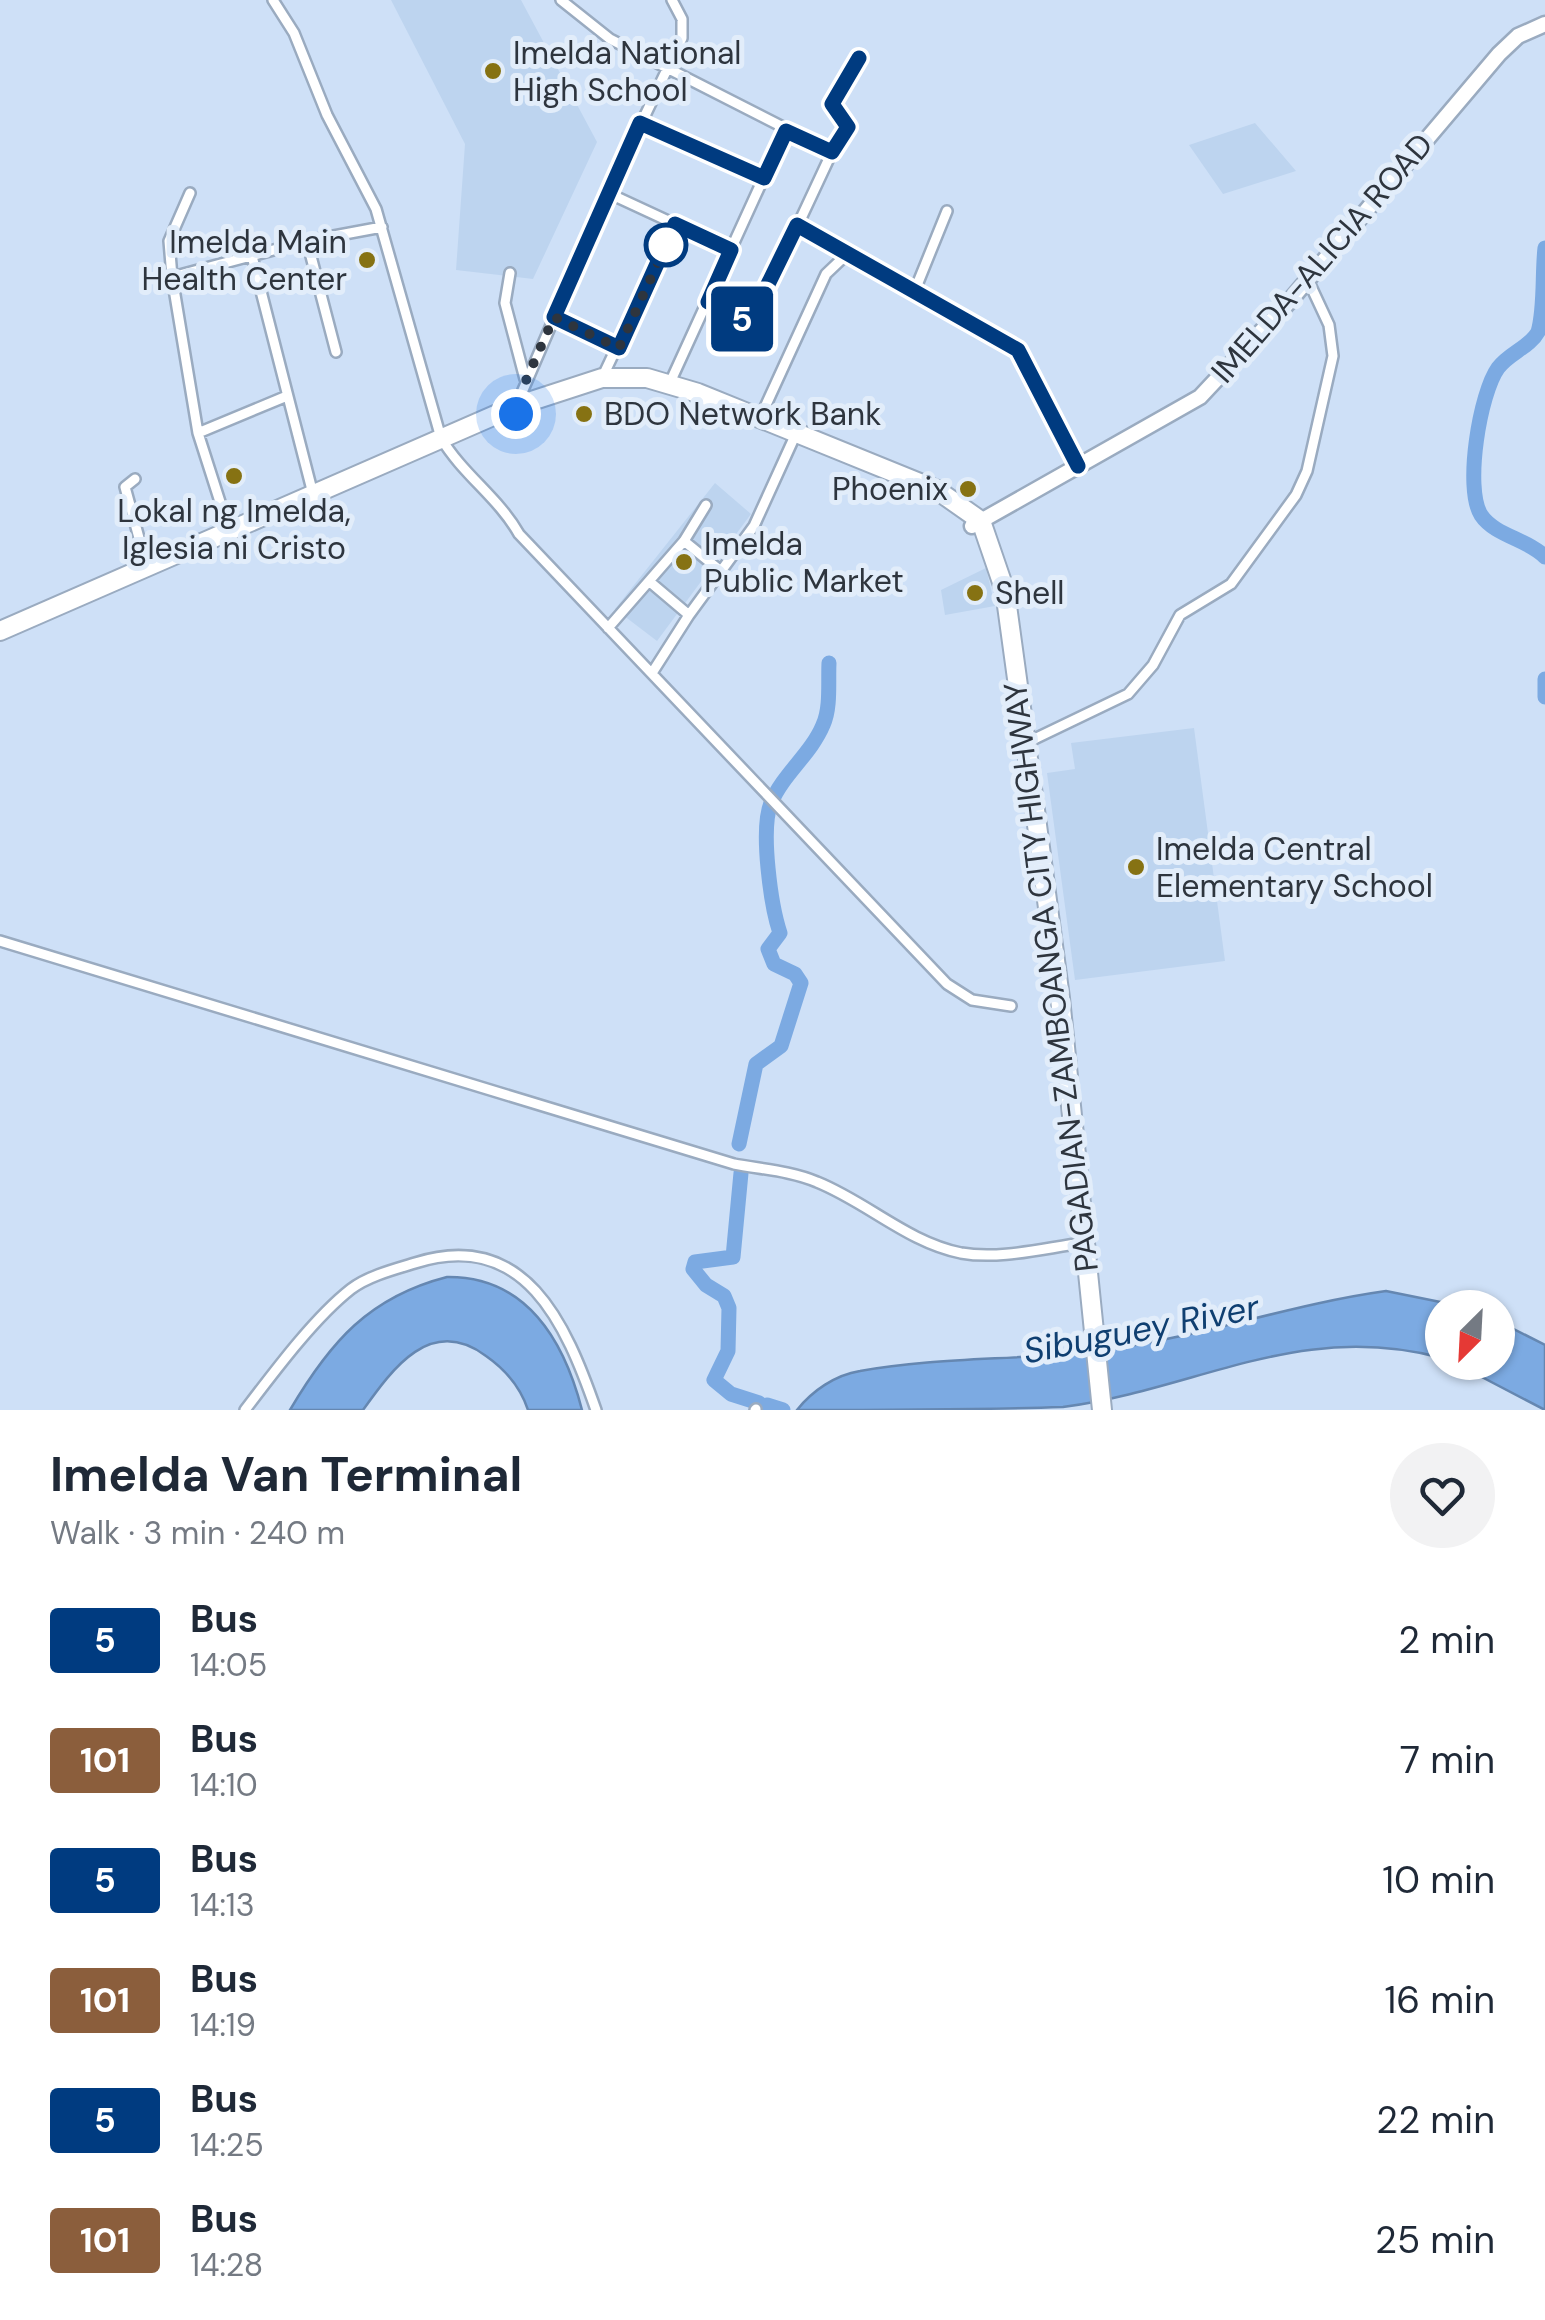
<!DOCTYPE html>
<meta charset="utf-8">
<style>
:root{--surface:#fff;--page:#f2f2f3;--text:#1f2937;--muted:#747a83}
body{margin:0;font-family:"DM Sans",sans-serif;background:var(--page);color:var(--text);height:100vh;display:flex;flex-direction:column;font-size:38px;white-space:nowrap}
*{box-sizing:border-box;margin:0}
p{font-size:32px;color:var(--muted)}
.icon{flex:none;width:55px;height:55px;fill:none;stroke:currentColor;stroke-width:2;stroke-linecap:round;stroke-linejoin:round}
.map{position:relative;height:1410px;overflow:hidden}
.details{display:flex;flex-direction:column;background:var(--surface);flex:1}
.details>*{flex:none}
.badge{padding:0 20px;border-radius:8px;font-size:35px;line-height:65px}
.needle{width:65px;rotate:204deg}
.buttons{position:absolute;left:1425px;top:1290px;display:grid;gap:20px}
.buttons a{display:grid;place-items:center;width:90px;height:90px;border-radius:50%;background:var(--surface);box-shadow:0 2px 8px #0004;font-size:50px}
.you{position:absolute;width:50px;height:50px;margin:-25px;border:8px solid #fff;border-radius:50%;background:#1a73e8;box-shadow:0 0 0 15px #1a73e833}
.map>.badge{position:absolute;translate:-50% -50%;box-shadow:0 0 0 5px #fff}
.round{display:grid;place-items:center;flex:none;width:105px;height:105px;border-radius:52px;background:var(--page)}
.head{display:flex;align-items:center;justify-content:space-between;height:170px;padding:0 50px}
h1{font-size:48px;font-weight:700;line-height:75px}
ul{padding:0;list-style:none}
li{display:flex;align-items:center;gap:30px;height:120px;padding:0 50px}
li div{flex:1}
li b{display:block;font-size:38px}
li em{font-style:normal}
li .badge{min-width:110px;font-weight:700;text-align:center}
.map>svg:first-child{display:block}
.built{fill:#bdd4ef}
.water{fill:#7caae2;stroke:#6587b1;stroke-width:2.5}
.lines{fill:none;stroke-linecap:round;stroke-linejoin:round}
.river{stroke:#7caae2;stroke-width:15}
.street-casing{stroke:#9aabc0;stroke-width:14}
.secondary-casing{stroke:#9aabc0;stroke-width:19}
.highway-casing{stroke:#9aabc0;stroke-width:22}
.street{stroke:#fff;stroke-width:9}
.secondary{stroke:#fff;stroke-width:14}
.highway{stroke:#fff;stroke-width:18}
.line-casing{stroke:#fff;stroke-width:22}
.line{stroke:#003b80;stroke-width:15}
.walk{stroke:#2e353e;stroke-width:10;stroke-dasharray:0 18}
.poi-dot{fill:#867213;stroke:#e2edfa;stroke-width:4}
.stop-dot{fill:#fff;stroke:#003b80;stroke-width:5}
.labels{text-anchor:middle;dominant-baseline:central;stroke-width:10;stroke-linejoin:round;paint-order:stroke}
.poi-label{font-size:32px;fill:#2e353e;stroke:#e2edfa;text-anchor:start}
.street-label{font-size:32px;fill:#2e353e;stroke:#e2edfa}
.water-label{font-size:35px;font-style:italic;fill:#0f3f71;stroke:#e2edfa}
</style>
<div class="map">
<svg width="1545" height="1410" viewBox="0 0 1545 1410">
<rect width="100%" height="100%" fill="#cee0f7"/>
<path class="built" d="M391 0H521L597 142 533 279 456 270 465 144Z
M1255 123 1296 171 1223 194 1189 145Z
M715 483 751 514 657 641 615 609Z
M986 568 995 606 945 615 941 590Z
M1194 728 1225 961 1075 980 1047 773 1075 769 1071 743Z"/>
<path class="water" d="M447 1277C526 1276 564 1340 582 1410H528C520 1386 506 1370 486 1356 431 1315 393 1368 363 1410H290C330 1342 369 1297 447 1277Z
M1386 1291 1465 1307 1442 1308V1358C1299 1320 1199 1389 1063 1407 977 1410 885 1410 797 1410 812 1391 835 1375 860 1371 942 1356 1028 1361 1110 1349 1204 1336 1292 1304 1386 1291Z
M1498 1321 1545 1345V1410L1455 1363 1498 1362Z"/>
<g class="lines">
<path class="river" d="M1545 248C1542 273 1545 309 1538 332 1530 347 1509 353 1498 368 1480 393 1464 488 1481 515 1495 536 1528 539 1545 557
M1545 679V697
M739 1144 756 1064 781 1046 801 983 795 974 774 964 768 949 780 933C771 906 760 830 771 803 783 774 811 754 823 725 831 708 828 682 829 663
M741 1173 733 1257 695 1262 693 1269 706 1285 724 1296 729 1308 728 1351 714 1380 731 1394 759 1403
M767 1405 783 1410"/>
<g class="street-casing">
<path id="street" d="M273 0 294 33 327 115 376 209 441 438C463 475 498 497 519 534L947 984 972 1000 1011 1006
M561 0 610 39 832 152
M640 123 764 178
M190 193 169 241 172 277 198 433 229 530
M608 193 731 250
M797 225 1018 350 1078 466
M307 241 336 352
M252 256 313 494
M510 273 505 303 525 379
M172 277 307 241 382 227
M915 290 947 211
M708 301 747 320 754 319 832 152 848 127 832 104 859 58
M553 317 619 348
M602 378 675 224
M668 387 785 131
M517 404 608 193 682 38V19L672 0
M760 418 826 274 846 255
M198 433 287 396
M135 479 125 487 147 567
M684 541 722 572
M650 582 689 615 754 526 794 438
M608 628 684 541 706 505
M652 673 689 615
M1026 743 1128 694 1153 665 1180 615 1231 584 1296 495 1307 471 1333 356 1329 325 1308 280
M0 941 734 1164C760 1169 792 1171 817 1182 867 1202 907 1242 961 1253 1000 1260 1044 1248 1083 1243
M245 1410C274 1372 314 1318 351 1289 368 1276 395 1269 415 1263 525 1228 566 1324 596 1410
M755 1410 756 1409"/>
</g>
<g class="secondary-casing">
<path id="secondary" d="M972 526 1200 397 1288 303 1499 54 1518 36 1545 24"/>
</g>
<g class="highway-casing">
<path id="highway" d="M0 631 516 406 602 378H647L698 393 937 490 981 521 1005 591 1035 810 1060 998 1102 1410"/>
</g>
<use href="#street" class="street"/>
<use href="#secondary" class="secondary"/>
<use href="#highway" class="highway"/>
</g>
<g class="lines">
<g class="line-casing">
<path id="line" d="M859 58 832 104 848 127 832 152 786 131 764 178 640 123 554 317 619 348 675 224 731 250 708 302 750 321 797 225 1018 350 1078 466"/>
</g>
<use href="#line" class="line"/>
<path class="walk" d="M516 414 520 394 554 317 619 348 666 245"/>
</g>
<g class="poi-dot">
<circle cx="493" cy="71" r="10"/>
<circle cx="367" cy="260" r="10"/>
<circle cx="584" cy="414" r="10"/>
<circle cx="234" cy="476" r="10"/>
<circle cx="968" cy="489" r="10"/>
<circle cx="684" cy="562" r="10"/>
<circle cx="975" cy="593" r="10"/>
<circle cx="1136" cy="867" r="10"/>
</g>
<circle class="stop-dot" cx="666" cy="245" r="20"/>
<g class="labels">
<g class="poi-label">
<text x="513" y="53">Imelda National<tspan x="513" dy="37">High School</tspan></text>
<text x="347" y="242" text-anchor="end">Imelda Main<tspan x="347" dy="37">Health Center</tspan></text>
<text x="604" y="414">BDO Network Bank</text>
<text x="948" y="489" text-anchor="end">Phoenix</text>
<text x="234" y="511" text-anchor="middle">Lokal ng Imelda,<tspan x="234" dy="37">Iglesia ni Cristo</tspan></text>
<text x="704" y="544">Imelda<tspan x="704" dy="37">Public Market</tspan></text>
<text x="995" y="593">Shell</text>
<text x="1156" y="849">Imelda Central<tspan x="1156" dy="37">Elementary School</tspan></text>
</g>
<g class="street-label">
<text transform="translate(1322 258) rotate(-49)">IMELDA-ALICIA ROAD</text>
<text transform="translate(1051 977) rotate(-97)">PAGADIAN-ZAMBOANGA CITY HIGHWAY</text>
</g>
<g class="water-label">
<text transform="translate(1141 1329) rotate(-11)">Sibuguey River</text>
</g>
</g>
</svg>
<div class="buttons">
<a><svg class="needle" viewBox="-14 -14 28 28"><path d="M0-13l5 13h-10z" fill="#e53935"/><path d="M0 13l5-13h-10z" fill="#747a83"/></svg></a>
</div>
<div class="you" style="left:516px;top:414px"></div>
<b class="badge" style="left:742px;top:319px;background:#003b80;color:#fff">5</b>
</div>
<section class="details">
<div class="head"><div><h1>Imelda Van Terminal</h1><p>Walk · 3 min · 240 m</p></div><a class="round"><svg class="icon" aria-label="heart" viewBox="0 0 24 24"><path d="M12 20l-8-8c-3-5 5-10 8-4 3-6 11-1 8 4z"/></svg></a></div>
<ul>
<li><span class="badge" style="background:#003b80;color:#fff">5</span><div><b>Bus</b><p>14:05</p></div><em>2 min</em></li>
<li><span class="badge" style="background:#8b5e3c;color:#fff">101</span><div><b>Bus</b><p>14:10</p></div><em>7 min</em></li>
<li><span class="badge" style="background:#003b80;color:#fff">5</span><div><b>Bus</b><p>14:13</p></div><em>10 min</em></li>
<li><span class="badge" style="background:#8b5e3c;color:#fff">101</span><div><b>Bus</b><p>14:19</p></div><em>16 min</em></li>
<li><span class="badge" style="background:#003b80;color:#fff">5</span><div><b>Bus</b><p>14:25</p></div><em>22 min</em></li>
<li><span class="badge" style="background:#8b5e3c;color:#fff">101</span><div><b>Bus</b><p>14:28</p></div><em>25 min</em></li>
</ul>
</section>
